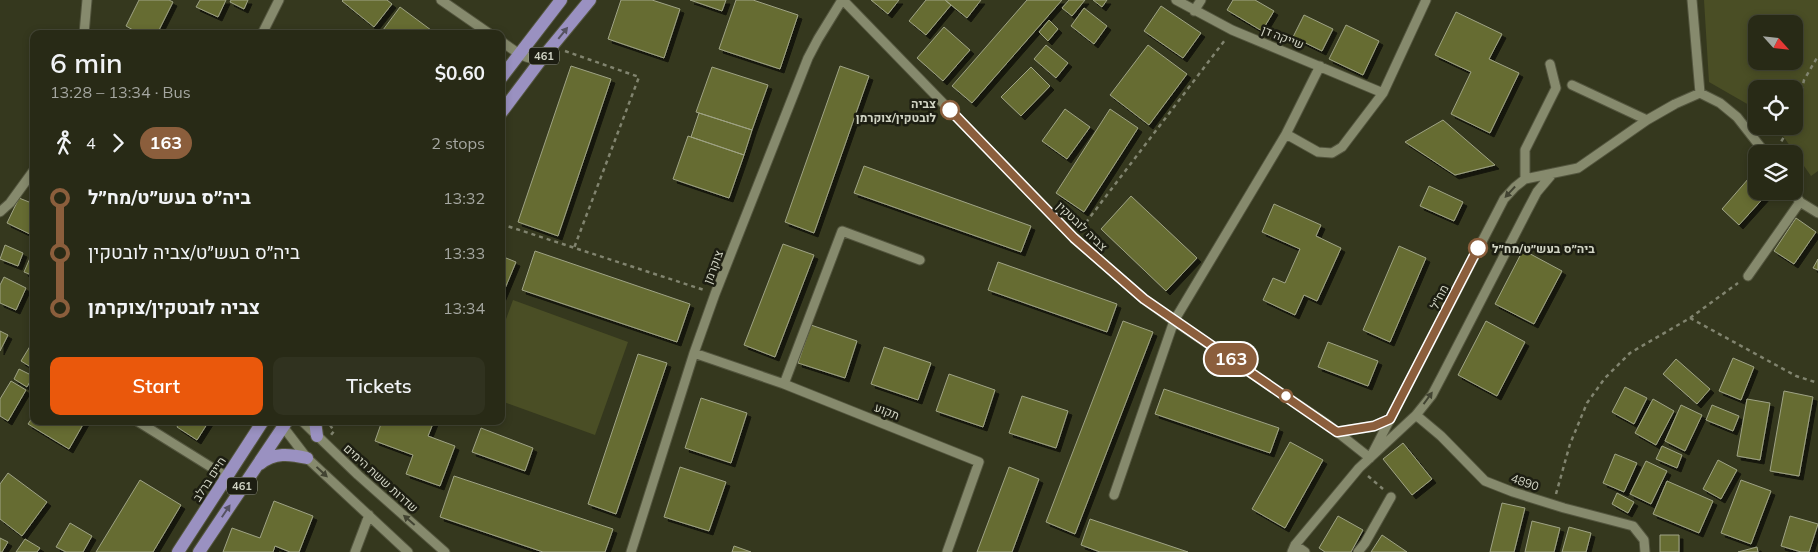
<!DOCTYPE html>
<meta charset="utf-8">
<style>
:root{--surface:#282a16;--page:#30321f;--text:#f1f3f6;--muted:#a5a7a1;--line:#444635;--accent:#ea580c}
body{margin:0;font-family:Mulish,Heebo,sans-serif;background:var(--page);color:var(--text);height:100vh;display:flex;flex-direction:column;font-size:19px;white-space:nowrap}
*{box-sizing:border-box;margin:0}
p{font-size:16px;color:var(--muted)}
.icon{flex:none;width:28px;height:28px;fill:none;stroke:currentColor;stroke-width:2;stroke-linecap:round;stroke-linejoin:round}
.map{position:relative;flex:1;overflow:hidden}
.sheet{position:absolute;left:30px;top:30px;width:475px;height:395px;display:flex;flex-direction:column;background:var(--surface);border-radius:10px;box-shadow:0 2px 8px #0003,0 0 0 1px var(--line)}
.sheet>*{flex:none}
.badge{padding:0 10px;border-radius:16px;font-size:18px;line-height:32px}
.needle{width:32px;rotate:117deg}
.fabs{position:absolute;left:1748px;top:15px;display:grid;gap:10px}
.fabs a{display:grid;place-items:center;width:55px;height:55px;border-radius:10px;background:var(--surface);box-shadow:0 2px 8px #0003,0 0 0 1px var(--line);font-size:25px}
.map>.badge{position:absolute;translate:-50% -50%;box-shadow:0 0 0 2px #fff}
.legs{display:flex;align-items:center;gap:8px;height:55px;padding:0 20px;font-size:16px}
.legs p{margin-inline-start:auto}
.headline{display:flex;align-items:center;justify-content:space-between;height:85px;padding:0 20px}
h1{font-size:28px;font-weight:600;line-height:38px}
.cta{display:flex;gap:10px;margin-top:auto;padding:10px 20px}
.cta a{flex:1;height:58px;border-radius:10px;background:var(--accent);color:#fff;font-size:20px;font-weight:600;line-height:58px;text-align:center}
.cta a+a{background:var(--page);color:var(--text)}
ul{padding:0 20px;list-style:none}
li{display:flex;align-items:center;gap:18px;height:55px;font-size:19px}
li i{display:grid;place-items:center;width:8px;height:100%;margin:0 6px;background:currentColor}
li i::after{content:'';width:12px;height:12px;margin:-6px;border:4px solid;border-radius:50%;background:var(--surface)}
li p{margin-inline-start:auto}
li:first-child i{background:linear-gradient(#0000 50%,currentColor 0)}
li:last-child i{background:linear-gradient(currentColor 50%,#0000 0)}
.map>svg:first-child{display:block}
.green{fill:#4a4e25;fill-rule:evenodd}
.building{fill:#666c32;stroke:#9fa385;filter:url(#shadow)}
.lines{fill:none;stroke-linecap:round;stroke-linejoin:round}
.minor-casing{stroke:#53553e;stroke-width:11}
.major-casing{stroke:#53553e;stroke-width:14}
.path{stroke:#81846f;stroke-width:2.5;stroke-dasharray:4 4;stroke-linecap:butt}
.minor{stroke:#868a6d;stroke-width:9}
.major{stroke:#9a91c1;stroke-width:12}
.oneway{fill:#555261}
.oneway2{fill:#424432}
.line-1-casing{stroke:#fff;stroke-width:11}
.line-1{stroke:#8b5e3c;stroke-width:8}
.stop-1-dot{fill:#fff;stroke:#8b5e3c;stroke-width:2.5}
.labels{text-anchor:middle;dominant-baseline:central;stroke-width:5;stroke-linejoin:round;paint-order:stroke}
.shield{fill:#1d1e12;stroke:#9b9d8f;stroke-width:1}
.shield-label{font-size:11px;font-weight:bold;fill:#d1d4c4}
.street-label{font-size:12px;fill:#d1d4c4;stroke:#1d1e12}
.stop-label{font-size:12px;font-weight:bold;fill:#d1d4c4;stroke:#1d1e12;text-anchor:end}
</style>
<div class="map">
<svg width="1818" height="552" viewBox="0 0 1818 552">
<defs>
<filter id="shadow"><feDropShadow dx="4" dy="4" stdDeviation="0" flood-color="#0009"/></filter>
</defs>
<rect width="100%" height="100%" fill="#35381e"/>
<path class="green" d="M1704 0H1818V171L1811 176 1776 126H1794V89H1756V109L1709 82ZM1756 24H1794V61H1756Z
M513 300 628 342 595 435 501 401V333Z"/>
<path class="building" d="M139 0H169L173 2 157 34H140L126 26Z
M200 0H226L218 17 196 7Z
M231 0H248L244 9 230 2Z
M343 0H387L392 4 374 27 342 1Z
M621 0H652L680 9 664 58 608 39Z
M690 0H726L722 11Z
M736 0H753L798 15 780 69 719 49Z
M871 0H899L888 14Z
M926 0H945L951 5 926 35 909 21Z
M945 0H981L967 18Z
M1027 0H1062L972 103 952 86Z
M1069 0H1085L1072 16 1062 8Z
M1093 0H1107L1102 7Z
M1233 0H1255L1274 11 1262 31 1227 10Z
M1161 6 1201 33 1183 58 1144 31Z
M400 7 431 30 428 34H388L383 30Z
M1084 8 1107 26 1094 44 1071 26Z
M1456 12 1502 34 1489 59 1519 73 1490 133 1451 114 1471 72 1435 55Z
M1304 15 1333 29 1322 51 1293 37Z
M1049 20 1058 29 1048 41 1039 32Z
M1346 25 1379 41 1363 75 1329 59Z
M944 27 970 50 943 81 917 58Z
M1046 45 1068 63 1056 78 1034 59Z
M1148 45 1187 74 1149 125 1110 95Z
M571 66 611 79 558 236 518 222Z
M840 66 869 76 814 233 785 222Z
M712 67 768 85 752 130 696 112Z
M1031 67 1050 86 1021 116 1001 97Z
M1065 109 1090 127 1067 159 1042 141Z
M1110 109 1138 128 1084 212 1056 193Z
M699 113 752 130 744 155 691 137Z
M1443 120 1495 165 1455 175 1405 142Z
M688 136 744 155 729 198 673 179Z
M864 166 1031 226 1021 252 854 193Z
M1749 178 1756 185V191H1764L1767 194 1739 225 1722 209Z
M1429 186 1463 202 1454 221 1420 206Z
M1131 196 1197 258 1166 291 1101 229Z
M19 198 34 204V236L7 223Z
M1274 204 1321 225 1316 236 1341 248 1317 301 1304 295 1295 315 1263 300 1273 278 1285 283 1300 249 1262 232Z
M1796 218 1816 232 1794 264 1774 251Z
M783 244 814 255 775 357 744 345Z
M5 245 23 253 18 266 0 259Z
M1399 246 1426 258 1390 342 1363 330Z
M1523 250 1562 271 1534 324 1495 304Z
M535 251 690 304 677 342 522 290Z
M501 256 516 262 501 298Z
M30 258 34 260V276L24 272Z
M1818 259V270L1813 268Z
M998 262 1117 304 1107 332 988 290Z
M4 277 26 288 16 310 0 303V285Z
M1123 321 1153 332 1075 534 1046 522Z
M1486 321 1525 342 1497 396 1458 375Z
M811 325 857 341 845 378 798 363Z
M0 331 8 335 0 351Z
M1328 342 1378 361 1368 386 1318 367Z
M32 343 34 345V369L21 361Z
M884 347 931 363 918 400 871 384Z
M638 354 667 363 616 514 588 504Z
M1733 358 1754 367 1741 400 1719 391Z
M1676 359 1710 389 1697 404 1663 374Z
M19 369 33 376 27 387 14 379Z
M949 374 995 390 983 427 936 411Z
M11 381 26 390 8 421 0 416V399Z
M1625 387 1647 398 1634 424 1612 412Z
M1164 389 1279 428 1270 453 1155 414Z
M1784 391 1813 397 1799 476 1770 471Z
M1022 396 1068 411 1056 448 1009 433Z
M701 398 747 413 731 463 685 448Z
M1653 399 1674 411 1656 445 1635 433Z
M1747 399 1770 403 1760 460 1737 456Z
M1681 405 1702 415 1685 451 1665 441Z
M1712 405 1739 416 1733 431 1706 420Z
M34 415V421H85L69 449 28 424Z
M180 421H209L197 440 177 427Z
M382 421H434L428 436 455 446 440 486 406 474 413 455 375 441Z
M481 428 533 448 525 471 472 452Z
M1290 442 1323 460 1285 528 1252 509Z
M1403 443 1432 479 1412 495 1383 459Z
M1662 446 1682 455 1677 468 1656 459Z
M1615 454 1637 463 1624 492 1603 483Z
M1718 460 1737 470 1721 499 1703 489Z
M1646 461 1667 471 1651 504 1630 494Z
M680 467 726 482 709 531 664 517Z
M1009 467 1039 479 1012 552H977Z
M8 473 47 502 22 536 0 519V484Z
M454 476 613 529 605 552H543L440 517Z
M140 480 181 505 153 552H96Z
M1741 480 1771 491 1751 544 1721 533Z
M1667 481 1713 501 1699 533 1653 514Z
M1617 493 1634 502 1628 513 1612 504Z
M274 501 313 516 299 552H290L275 546 273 552H223L232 528 260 538Z
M1502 503 1525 508 1514 552H1490Z
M1338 516 1363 530 1351 552H1325L1319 548Z
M1790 516 1818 524 1809 552H1801L1781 546Z
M1090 519 1188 552H1100L1081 545Z
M1532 521 1560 528 1554 552H1525Z
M70 523 92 536 83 552H66L56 547Z
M1569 527 1591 533 1586 552H1562Z
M1382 535 1407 552H1371Z
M1660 535H1679V552H1660Z
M0 538 8 542 2 552H0Z
M25 539 40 548 37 552H16Z
M734 546 751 552H732Z
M1757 547 1758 552H1738Z"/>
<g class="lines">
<g class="minor-casing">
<path id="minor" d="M441 0 490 34
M843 0 1074 238 1144 299 1174 321 1327 424 1370 458
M1176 0 1232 30 1383 93
M1194 11 1201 0
M84 34 87 0
M262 34 279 0
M501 41C512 49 529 64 543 57
M1572 85 1647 120
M1700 93 1720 103 1737 117 1766 154
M1286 134 1318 152 1332 153 1342 147 1383 93 1426 0
M1525 179V150L1556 88 1550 64
M1793 191 1800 202 1818 213
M0 212 10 203 34 170
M1748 276 1800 202
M694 353 784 384 979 462 947 552
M784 384 842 231 920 260
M1416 415 1441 436 1485 481 1513 492 1564 508 1633 526 1644 540 1645 552
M137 421 227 477
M302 421 358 475 445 552
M281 424 307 458 408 552
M1337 432 1375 426 1390 419
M1370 458 1504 199 1515 187 1525 179 1578 168 1647 120 1675 104 1700 93 1692 0
M1114 495 1174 321 1286 134 1320 66
M1295 545 1305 552
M355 552 369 515
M631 552 694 353 715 294 808 58 818 39 842 0
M1292 552 1295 545 1359 468 1416 415 1432 395 1442 376 1527 211 1537 192 1553 173
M1358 552 1365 543 1391 497"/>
</g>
<g class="major-casing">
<path id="major" d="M501 78 561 0
M501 113 543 57 590 0
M315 421 317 436
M260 464C274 452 290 454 307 458
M178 552 263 421
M199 552 287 421"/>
</g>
<path class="path" d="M565 51 639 77 574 248
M1794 122 1804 80 1818 56
M1777 148 1791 126
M501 224 704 290
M1081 229 1225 40
M1690 318 1796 376 1818 383
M330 425 334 431 331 435
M1368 476 1383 489
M1556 494 1570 444 1587 403 1605 378 1630 353 1690 318 1738 283"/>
<use href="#minor" class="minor"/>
<use href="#major" class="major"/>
</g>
<defs><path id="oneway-solid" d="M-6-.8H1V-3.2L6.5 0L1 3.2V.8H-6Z" transform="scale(1.25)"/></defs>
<g class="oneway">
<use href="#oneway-solid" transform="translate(563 33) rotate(-51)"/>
<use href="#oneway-solid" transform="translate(226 511) rotate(-56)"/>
</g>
<g class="oneway2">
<use href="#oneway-solid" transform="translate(1510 192) rotate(133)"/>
<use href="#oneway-solid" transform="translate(1428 398) rotate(-54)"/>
<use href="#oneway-solid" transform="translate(322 472) rotate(43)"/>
<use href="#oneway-solid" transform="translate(409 520) rotate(-139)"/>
</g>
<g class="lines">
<g class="line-1-casing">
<path id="line-1" d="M950 110 1074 238 1144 299 1337 432 1374 426 1390 419 1478 248"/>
</g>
<use href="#line-1" class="line-1"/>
</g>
<g class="stop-1-dot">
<circle cx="950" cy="110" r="9"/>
<circle cx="1478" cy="248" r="9"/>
<circle cx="1286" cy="396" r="6"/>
</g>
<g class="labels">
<g class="shield">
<rect x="529" y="47.5" width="30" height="17" rx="4"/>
<rect x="227" y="477.5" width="30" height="17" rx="4"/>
</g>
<g class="shield-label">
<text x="544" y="56">461</text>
<text x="242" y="486">461</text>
</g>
<g class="street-label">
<text transform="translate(1283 37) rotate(22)">שייקה דן</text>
<text transform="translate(1082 226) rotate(44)">צביה לובטקין</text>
<text transform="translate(713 267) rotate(-69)">צוקרמן</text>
<text transform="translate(1439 297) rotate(-63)">מח"ל</text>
<text transform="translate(887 411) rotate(22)">תקוע</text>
<text transform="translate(381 478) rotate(42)">שדרות ששת הימים</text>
<text transform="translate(209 479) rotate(-57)">חיים ברלב</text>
<text transform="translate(1525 482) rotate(19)">4890</text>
</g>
<g class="stop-label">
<text x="936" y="103">צביה<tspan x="936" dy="14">לובטקין/צוקרמן</tspan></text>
<text x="1492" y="248" text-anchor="start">ביה״ס בעש״ט/מח״ל</text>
</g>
</g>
</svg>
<div class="fabs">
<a><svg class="needle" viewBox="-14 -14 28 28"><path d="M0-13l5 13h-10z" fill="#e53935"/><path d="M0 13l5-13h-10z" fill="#a5a7a1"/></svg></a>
<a><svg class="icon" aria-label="locate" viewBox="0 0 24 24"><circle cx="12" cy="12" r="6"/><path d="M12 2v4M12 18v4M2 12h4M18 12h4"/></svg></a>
<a><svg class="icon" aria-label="layers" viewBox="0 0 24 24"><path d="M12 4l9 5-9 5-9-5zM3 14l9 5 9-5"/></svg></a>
</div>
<b class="badge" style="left:1231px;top:359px;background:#8b5e3c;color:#fff">163</b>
<section class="sheet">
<div class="headline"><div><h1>6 min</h1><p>13:28 – 13:34 · Bus</p></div><b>$0.60</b></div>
<div class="legs"><svg class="icon" aria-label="walk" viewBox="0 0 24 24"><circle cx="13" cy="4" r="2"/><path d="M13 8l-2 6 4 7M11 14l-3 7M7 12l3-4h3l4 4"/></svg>4<svg class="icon" aria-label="forward" viewBox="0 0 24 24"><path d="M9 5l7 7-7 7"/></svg><b class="badge" style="background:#8b5e3c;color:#fff">163</b><p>2 stops</p></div>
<ul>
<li><i style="color:#8b5e3c"></i><b>ביה״ס בעש״ט/מח״ל</b><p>13:32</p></li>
<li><i style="color:#8b5e3c"></i><span>ביה״ס בעש״ט/צביה לובטקין</span><p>13:33</p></li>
<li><i style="color:#8b5e3c"></i><b>צביה לובטקין/צוקרמן</b><p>13:34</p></li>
</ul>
<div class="cta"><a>Start</a><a>Tickets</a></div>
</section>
</div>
